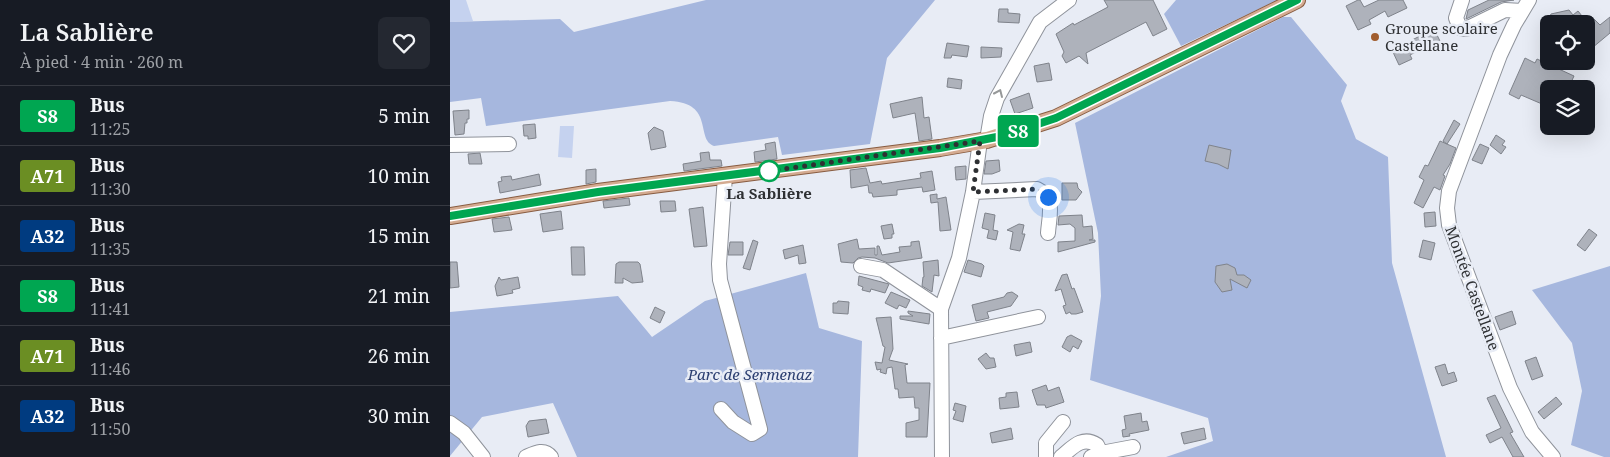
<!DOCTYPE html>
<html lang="fr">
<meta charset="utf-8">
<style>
:root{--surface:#171b24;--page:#242831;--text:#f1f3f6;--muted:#9ea1a6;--line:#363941}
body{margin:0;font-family:"Noto Serif",serif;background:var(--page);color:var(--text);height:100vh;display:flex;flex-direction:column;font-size:19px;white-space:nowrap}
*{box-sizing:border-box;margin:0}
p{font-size:16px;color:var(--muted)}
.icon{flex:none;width:28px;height:28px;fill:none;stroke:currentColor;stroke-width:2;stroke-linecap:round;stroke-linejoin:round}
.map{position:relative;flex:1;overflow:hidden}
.drawer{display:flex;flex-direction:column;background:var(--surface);width:450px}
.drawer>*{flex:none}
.badge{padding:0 10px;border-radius:4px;font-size:18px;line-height:32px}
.tools{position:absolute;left:1090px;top:15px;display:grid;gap:10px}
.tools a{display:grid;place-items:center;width:55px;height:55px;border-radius:8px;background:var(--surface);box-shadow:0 5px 20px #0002;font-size:25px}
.you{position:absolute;width:25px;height:25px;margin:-12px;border:4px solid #fff;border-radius:50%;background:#1a73e8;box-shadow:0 0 0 8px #1a73e833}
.map>.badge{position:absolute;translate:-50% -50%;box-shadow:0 0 0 2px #fff}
.round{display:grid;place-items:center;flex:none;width:52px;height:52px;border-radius:8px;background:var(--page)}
.overview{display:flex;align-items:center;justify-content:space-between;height:85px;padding:0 20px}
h1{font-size:24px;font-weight:600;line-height:38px}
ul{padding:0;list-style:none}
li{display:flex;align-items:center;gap:15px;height:60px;padding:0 20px;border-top:1px solid var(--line)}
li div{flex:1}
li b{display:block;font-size:19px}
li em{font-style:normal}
li .badge{min-width:55px;font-weight:700;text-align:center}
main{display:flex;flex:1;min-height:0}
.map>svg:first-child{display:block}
.green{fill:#c5d2ef}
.forest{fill:#a6b7de}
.building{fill:#aeb2bb;stroke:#7f838b}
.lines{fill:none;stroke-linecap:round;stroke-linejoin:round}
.minor-casing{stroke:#8f939b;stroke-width:16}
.major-casing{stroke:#885c41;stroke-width:18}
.minor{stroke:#fff;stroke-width:14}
.major{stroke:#d4ab91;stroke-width:16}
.oneway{stroke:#969899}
.line-casing{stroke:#fff;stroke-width:11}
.line{stroke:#00a651;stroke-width:8}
.walk{stroke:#2e3033;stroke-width:5;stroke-dasharray:0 9}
.poi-dot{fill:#a05c2d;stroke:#e8ecf5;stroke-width:2}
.stop-dot{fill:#fff;stroke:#00a651;stroke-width:2.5}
.labels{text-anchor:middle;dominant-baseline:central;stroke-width:5;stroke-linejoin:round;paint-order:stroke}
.poi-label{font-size:15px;fill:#2e3033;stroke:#e8ecf5;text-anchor:start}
.stop-label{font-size:15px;font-weight:bold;fill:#2e3033;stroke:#e8ecf5}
.street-label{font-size:15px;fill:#2e3033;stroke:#e8ecf5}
.park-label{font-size:15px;font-style:italic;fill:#2b3e70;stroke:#e8ecf5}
</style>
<main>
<section class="drawer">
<div class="overview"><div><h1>La Sablière</h1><p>À pied · 4 min · 260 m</p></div><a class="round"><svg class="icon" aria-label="heart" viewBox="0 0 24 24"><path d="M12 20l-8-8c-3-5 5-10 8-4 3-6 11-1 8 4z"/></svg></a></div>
<ul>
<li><span class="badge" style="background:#00a651;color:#fff">S8</span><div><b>Bus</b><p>11:25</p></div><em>5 min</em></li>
<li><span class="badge" style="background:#6b8e23;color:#fff">A71</span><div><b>Bus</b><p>11:30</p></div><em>10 min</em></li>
<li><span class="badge" style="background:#003b80;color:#fff">A32</span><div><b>Bus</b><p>11:35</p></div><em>15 min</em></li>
<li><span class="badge" style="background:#00a651;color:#fff">S8</span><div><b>Bus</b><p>11:41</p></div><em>21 min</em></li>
<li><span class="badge" style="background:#6b8e23;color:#fff">A71</span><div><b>Bus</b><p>11:46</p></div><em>26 min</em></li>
<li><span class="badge" style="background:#003b80;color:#fff">A32</span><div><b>Bus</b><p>11:50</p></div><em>30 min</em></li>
</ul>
</section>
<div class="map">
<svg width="1160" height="457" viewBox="0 0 1160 457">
<rect width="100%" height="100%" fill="#e8ecf5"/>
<path class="green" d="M0 0H16L23 21 0 22Z
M110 126H124L122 158 108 157Z"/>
<path class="forest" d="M256 0H485L437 58 420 144 332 155 328 137 264 146C245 139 265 103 220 101L36 126 31 98 0 102V22L110 19 124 32Z
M726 0H828L731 46 714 14Z
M833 17H841L897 85 891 101 906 139 938 157 942 263 996 457H716L763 441 758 418 640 380 651 296 648 233 625 123Z
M1160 266V457H1154L1121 445 1132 391 1122 343 1082 290Z
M356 273 369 328 412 341 408 457H127L103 403 32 417 0 456V312L168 296 202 337 255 301Z"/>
<path class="building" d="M654 0H703L717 29 703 36 696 22 636 53 638 64 629 56 616 63 612 56 614 52 606 34 623 23 624 25 658 7Z
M908 0H910L914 7 929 0H953L957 8 938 17 935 11 919 20 921 24 908 30 896 6Z
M1039 0H1064L1051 2 1016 19 1018 10Z
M549 9H558V13L570 14 569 23 548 22Z
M1119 10 1123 15 1128 11 1136 21 1141 16 1150 25 1160 17V33L1136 53V24H1096L1101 14Z
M984 29 992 45 979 51 977 46 960 55 962 59 949 65 942 50Z
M497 43 519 46 517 57 502 55 501 58H494Z
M531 47 552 48 551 57 531 58Z
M1075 58 1085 63 1087 59 1124 76 1118 89H1099V107L1071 95 1069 99 1059 94Z
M599 63 602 80 587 82 584 66Z
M498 78 512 80 511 89 497 87Z
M579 93 583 108 565 114 560 100Z
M472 97 474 118 479 117 482 139 469 141 465 113 443 118 440 104Z
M19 110V119H17V123H15L14 134 5 135 3 111Z
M1004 120 1010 124 997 144 993 141Z
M85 124 86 138 78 139V136H74L73 125Z
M204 127 213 131 216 147 201 150 198 133Z
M1046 135 1055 141 1052 145 1056 147 1051 154 1040 145Z
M990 141 1006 148 1000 164 993 175 995 176 990 190 984 187 973 208 964 203 974 180 969 177 975 165 978 166Z
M325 142 327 159 305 162 304 152 316 150 315 144Z
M1030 144 1039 148 1032 164 1022 160Z
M759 145 781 150 778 169 768 164 755 161Z
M259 152 260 160H271L272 166 234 171 233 164 251 161 250 153Z
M30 153 32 164H19L18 154Z
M549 160 550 171 542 174H534L536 161Z
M516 166V179L506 180 505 167Z
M416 168 420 183 431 181 432 184 471 178 470 173 482 171 485 190 473 192 472 187 447 190V195L423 197 422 193H419L418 185 401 188 400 170Z
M146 169V182L136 184V170Z
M89 174 91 185 50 193 48 182 52 181 51 177 61 176 62 180Z
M612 183H627L628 188 632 192 626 200H612Z
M487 194V199L496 197 501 230 490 231 488 202 481 203 480 195Z
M179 198 180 205 154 208 153 201Z
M210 201H225L226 211 211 212Z
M253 207 257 246 244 247 239 209Z
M111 211 113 229 93 232 90 214Z
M985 212 986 226 975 227 974 213Z
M535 213 545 215 543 230 548 231 546 240 537 238 539 230 532 228Z
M632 215 633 227 642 226 643 239 639 240H645V242L608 252V242L625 241V228L620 224 608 225 609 216Z
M59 217 62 230 44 232 42 219Z
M442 224 444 234H442V238L434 239 431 226Z
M569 224 574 225 572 234H575L570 251 560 249 563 232 557 230Z
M1139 229 1147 235 1135 251 1127 245Z
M407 239 409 249 425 248V255H427V246H429L432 255 450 252 449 247 461 246V242L469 241 472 258 438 263 425 258 412 257 408 258 403 263 391 262 388 244Z
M303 240 308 242 300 270 293 268Z
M973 240 985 243 981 260 969 257Z
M280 242H293V255H278Z
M353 245 356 263 349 264 348 255 335 259 333 250Z
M121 247H134L135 275H122Z
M488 260 489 276 484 275 482 292 472 286 473 277H474L473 262Z
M518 260 532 264 534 266 531 277 514 272Z
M0 262H7L9 287 0 288Z
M169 262H188L190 264 193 282 182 283 173 278V283H165L166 264Z
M777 264 785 268 787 275H794L801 280 797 288 780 279 782 290 772 292 765 282 766 266Z
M617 274 622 289 624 288 633 312 626 314H621L620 312 616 314 613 306 616 305 611 289 605 291 612 275Z
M409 276 439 284 435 293 421 289 420 292 412 290 413 287 408 285Z
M49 277 51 280 68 277 70 288 62 290 63 293 47 296 45 286Z
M441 292 460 300 456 308 449 305 447 309 435 303Z
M562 292 568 296 561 306 537 312 539 318 526 321 522 305 554 297 557 293Z
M388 301 399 302 398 314 383 313V303H387Z
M205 307 215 312 210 323 200 318Z
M458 311 480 314 479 324 450 319V316H463L458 313Z
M1062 311 1066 324 1050 330 1045 317Z
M441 317 443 349 439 360 458 364 455 365 457 383H480L477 437H456V423L469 420V408H465L464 397 449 398 448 389H445L442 367 437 368 436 374 430 372 431 369 427 370 425 362 432 363 435 347 433 346 426 318Z
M621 335 632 341 628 349 623 346 620 352 612 347 617 337Z
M580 342 582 352 566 356 564 345Z
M536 353 540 358H544L546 367 536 369 528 359Z
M1086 357 1093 376 1082 380 1075 361Z
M995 364 998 374 1004 372 1007 381 992 386 985 367Z
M596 385 598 391 609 387 614 402 596 408 595 405H587L582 390Z
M567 392 569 407 550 409 549 398 556 397V393Z
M1045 395 1063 432 1060 433 1074 457H1063L1052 437 1040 443 1036 435 1051 428 1037 398Z
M1106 397 1112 404 1094 419 1088 412Z
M505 403 516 406 513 422 503 419 506 411 503 410Z
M691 413 692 422 697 421 699 430 679 434 680 436 673 437 672 430 676 429 674 416Z
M96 419 99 433 78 437 76 426 79 421Z
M561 428 563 439 542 443 540 433Z
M754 428 756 439 734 444 731 433Z"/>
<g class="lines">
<g class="minor-casing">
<path id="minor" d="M1012 0 1006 18 1010 28 1016 29 1055 10 1072 11
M1079 0 1064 25 1050 55 999 191 997 208 999 225 1060 388 1082 432 1103 457
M537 140 541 116 547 98 590 22 619 0
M0 145 59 144
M523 192 587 189C606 198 599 216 598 233
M411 266 433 270 491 309
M491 338 588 317
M271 409 283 422 302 434 310 429 270 280 269 264 275 176
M0 423 14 433 33 457
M76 457C85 453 94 448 101 457
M492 457 491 309 509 258 523 192 530 141
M596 457V443L613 422
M611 457C622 448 632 435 647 445L651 453
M641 457 651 453 683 447"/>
</g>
<g class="major-casing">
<path id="major" d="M0 216 148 192 490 148 537 140 606 118 847 0"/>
</g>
<use href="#minor" class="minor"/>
<use href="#major" class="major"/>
</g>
<defs><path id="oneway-chevron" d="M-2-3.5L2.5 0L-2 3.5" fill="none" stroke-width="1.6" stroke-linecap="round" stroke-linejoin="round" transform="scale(1.25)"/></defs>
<use class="oneway" href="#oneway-chevron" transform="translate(549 93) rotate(-66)"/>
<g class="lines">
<g class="line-casing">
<path id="line" d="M0 216 148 192 490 148 552 136 606 118 847 0"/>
</g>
<use href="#line" class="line"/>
<path class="walk" d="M319 171 530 141 523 192 587 189 598 197"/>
</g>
<circle class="poi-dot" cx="925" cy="37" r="5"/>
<circle class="stop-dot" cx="319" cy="171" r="10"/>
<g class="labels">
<g class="poi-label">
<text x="935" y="28">Groupe scolaire<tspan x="935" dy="17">Castellane</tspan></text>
</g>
<g class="stop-label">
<text x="319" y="193">La Sablière</text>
</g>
<g class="street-label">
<text transform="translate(1023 288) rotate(70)">Montée Castellane</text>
</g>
<g class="park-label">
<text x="300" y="374">Parc de Sermenaz</text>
</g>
</g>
</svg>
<div class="tools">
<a><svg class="icon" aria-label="locate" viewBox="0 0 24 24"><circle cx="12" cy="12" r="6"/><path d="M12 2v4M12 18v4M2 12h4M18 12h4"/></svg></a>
<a><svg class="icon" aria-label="layers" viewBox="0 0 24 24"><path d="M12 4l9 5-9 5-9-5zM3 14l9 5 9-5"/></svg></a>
</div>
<div class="you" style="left:598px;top:197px"></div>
<b class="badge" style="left:568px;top:131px;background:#00a651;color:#fff">S8</b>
</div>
</main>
